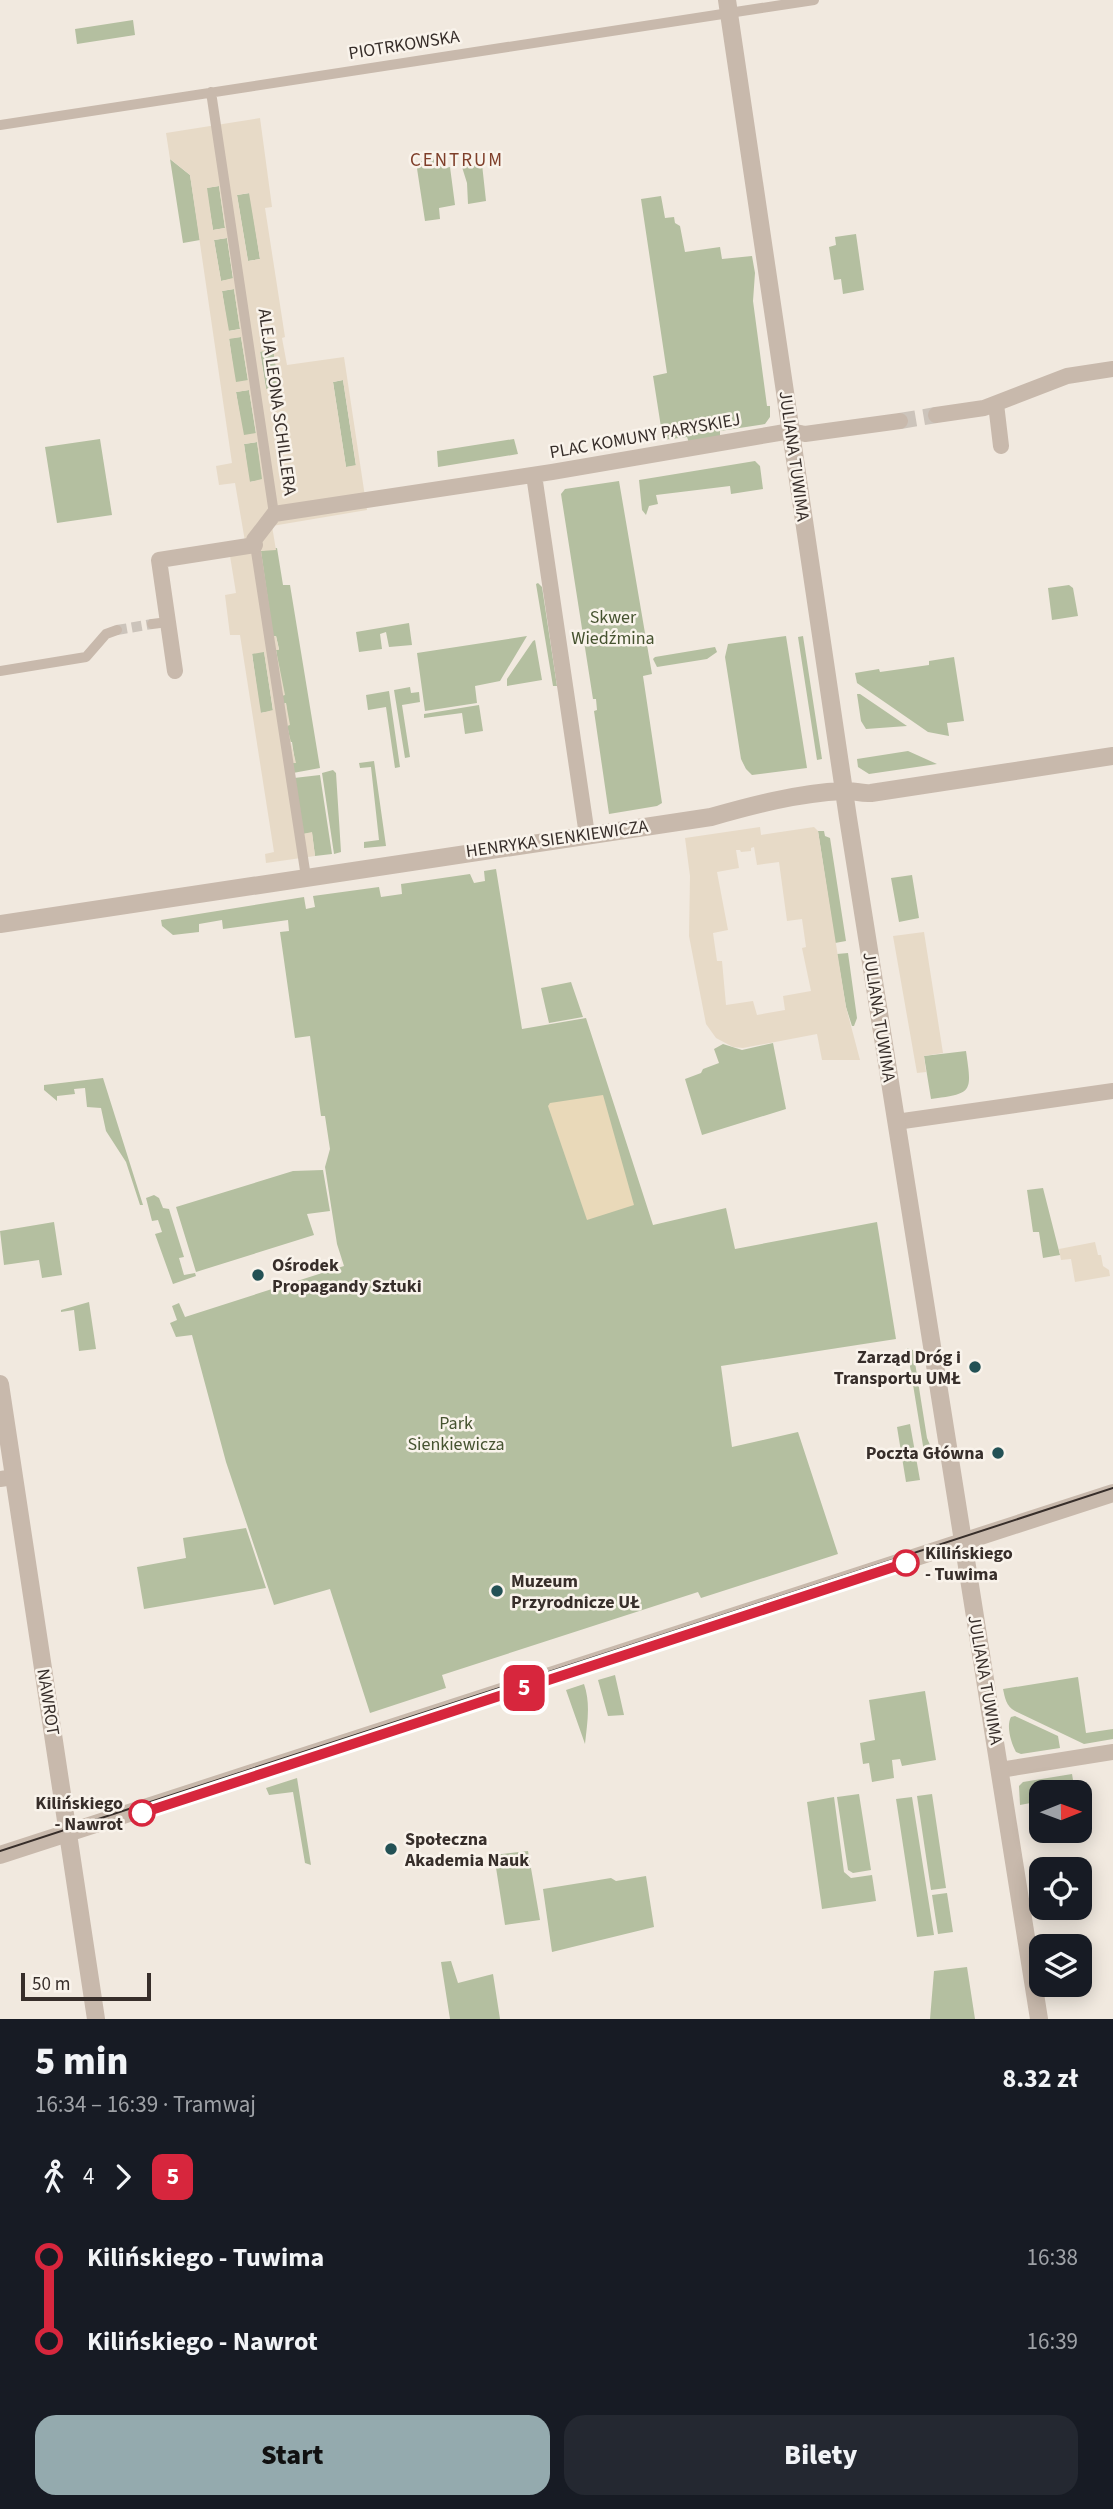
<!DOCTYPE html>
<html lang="pl">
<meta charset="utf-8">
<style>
:root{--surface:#171b24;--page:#242831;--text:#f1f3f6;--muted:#9ea1a6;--accent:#94aaae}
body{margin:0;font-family:"Source Sans 3",sans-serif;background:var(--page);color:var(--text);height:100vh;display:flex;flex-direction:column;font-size:26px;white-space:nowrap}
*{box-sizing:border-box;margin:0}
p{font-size:23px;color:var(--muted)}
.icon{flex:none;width:38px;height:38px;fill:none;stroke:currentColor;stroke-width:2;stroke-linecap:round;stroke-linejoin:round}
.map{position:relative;height:2019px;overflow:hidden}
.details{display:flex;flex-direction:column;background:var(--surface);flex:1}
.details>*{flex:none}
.badge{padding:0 14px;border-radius:10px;font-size:24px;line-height:46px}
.needle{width:46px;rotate:89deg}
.buttons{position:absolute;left:1029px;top:1780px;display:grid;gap:14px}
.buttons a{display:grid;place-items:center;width:63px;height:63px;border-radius:14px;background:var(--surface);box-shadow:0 4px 18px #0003;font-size:35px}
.scale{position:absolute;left:21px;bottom:18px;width:130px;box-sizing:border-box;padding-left:7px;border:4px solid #372e2a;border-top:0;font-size:19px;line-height:24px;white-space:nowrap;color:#372e2a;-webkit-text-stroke:5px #f9f3eb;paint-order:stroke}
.map>.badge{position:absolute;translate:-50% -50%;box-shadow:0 0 0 4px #fff}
.legs{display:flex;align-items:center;gap:10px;height:77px;padding:0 35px;font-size:23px}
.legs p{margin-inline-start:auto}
.summary{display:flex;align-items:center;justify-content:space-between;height:119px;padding:0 35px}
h1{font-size:38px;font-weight:800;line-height:52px}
.action{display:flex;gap:14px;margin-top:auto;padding:14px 35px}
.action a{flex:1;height:80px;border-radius:21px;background:var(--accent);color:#111;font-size:28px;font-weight:800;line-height:80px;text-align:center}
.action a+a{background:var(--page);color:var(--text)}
ul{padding:0 35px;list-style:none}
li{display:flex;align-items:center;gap:24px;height:84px;font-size:26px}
li i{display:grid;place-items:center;width:10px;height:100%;margin:0 9px;background:currentColor}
li i::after{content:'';width:18px;height:18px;margin:-9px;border:5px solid;border-radius:50%;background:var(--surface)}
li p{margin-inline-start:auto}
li:first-child i{background:linear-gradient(#0000 50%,currentColor 0)}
li:last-child i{background:linear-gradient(currentColor 50%,#0000 0)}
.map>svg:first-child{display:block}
.green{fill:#b4bfa0}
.sand{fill:#e9d9b9}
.plaza{fill:#e7dac7;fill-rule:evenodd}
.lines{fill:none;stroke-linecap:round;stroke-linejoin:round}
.pedestrian-tunnel{stroke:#ccc4bb;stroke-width:10;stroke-dasharray:10 5;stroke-linecap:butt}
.minor-tunnel{stroke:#ccc4bb;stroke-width:16;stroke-dasharray:16 8;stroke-linecap:butt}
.pedestrian{stroke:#c8b9ac;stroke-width:10}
.minor{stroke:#c8b9ac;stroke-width:16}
.tertiary{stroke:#c8b9ac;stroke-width:18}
.tram{stroke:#372e2a;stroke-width:2}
.line-1-casing{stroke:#fff;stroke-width:16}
.line-1{stroke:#d7263d;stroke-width:10}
.poi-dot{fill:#235155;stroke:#f9f3eb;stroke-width:2.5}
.stop-1-dot{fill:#fff;stroke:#d7263d;stroke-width:3.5}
.labels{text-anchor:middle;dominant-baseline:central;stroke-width:5;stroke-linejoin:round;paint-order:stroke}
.street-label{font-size:18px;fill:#372e2a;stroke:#f9f3eb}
.park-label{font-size:18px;fill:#465330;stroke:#f9f3eb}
.poi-label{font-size:18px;font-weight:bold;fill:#372e2a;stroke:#f9f3eb;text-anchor:start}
.stop-label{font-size:18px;font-weight:bold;fill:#372e2a;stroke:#f9f3eb;text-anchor:start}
.neighbourhood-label{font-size:19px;letter-spacing:2px;fill:#7f3f2a;stroke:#f9f3eb}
</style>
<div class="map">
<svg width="1113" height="2019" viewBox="0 0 1113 2019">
<rect width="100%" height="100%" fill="#f1e9df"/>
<path class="green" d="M133 20 135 35 77 44 75 29Z
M443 158 445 168 450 167 455 205 439 208 440 219 425 221 416 162Z
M170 159 190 175 200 240 183 243Z
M482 164 486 201 468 204 467 183 462 167Z
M219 186 225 228 213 230 206 188Z
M250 193 260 259 248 261 237 195Z
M661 196 665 218 674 217 675 223 680 226 685 252 720 247 722 259 752 256 755 273 753 301 767 406H770V417L765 424 720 431V438L689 443 687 437 663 440 653 376 667 373 641 199Z
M856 234 864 290 843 294 841 279 834 280 829 247 836 245 835 237Z
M227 238 233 279 221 281 214 240Z
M234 289 240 329 228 331 222 291Z
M241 337 248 381 235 383 229 338Z
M273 349 280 387 266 389 260 351Z
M343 380 356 466 346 467 333 382Z
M249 390 256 434 243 436 236 392Z
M100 439 112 515 57 523 45 447Z
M514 439 518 454 438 467 437 451Z
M257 442 263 480 249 482 244 444Z
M755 461 760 466 763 489 731 494 730 486 656 495 658 504 649 506 646 515 642 510 639 480Z
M619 481 652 674 643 676 662 803 657 806 609 814 594 711 597 710 596 699H593L561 494 565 489Z
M277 548 283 585H290L320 768 293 773 292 763 295 762 292 742H289L286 703 283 704 276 650 279 649 276 636H273L260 551Z
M538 583 542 587 557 686H553L536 584Z
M1069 585 1073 588 1078 616 1052 620 1048 588Z
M409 623 412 645 389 647 386 632 380 634 382 649 359 652 356 632Z
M527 636 500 681 475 686 477 703 425 711 417 653Z
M786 636 807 768 752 775 746 769 741 759 725 657 728 644Z
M803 636 822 759 817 760 798 637Z
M535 640 542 680 507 686V679L533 641Z
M715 647 717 652 707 659 657 667 653 659 655 657Z
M264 651 273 711 260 713 252 653Z
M954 657 964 721 947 723 949 736 928 732 857 683 855 673 879 669 880 672 929 665V661Z
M410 687 411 693 419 692 420 702 402 705 410 757 405 758 394 690Z
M389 691 400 767 395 768 386 707 368 710 366 695Z
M857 694H860L907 726 866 729 861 721Z
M479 705 483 731 465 734 462 713 424 718V714Z
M908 751 937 764 869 774 858 767 857 759Z
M374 761 386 846 364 848V842L379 840 371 767 360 768 359 763Z
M333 770 336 773 341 852 334 854 322 773Z
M320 775 332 854 315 856 312 833 303 834 294 778Z
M818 831H824L825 836 830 838 846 941 835 943Z
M496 869 522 1029 586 1018 653 1225 726 1208 735 1249 877 1222 896 1339 721 1366 732 1447 798 1432 838 1554 701 1598 698 1592 442 1675 446 1688 370 1713 330 1589 274 1605 226 1462 192 1335 176 1337 170 1323 177 1320 172 1306 179 1303 185 1317 344 1266 337 1244 325 1167 330 1149 325 1116H321L310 1036 295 1038 280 932 289 931 288 920 223 929 222 920 199 924V932L173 935 162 926 161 920 304 897 306 909 315 907 313 896 379 887 381 897 402 894 401 884 470 874 474 883 485 881 484 871Z
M912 875 919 918 899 922 891 878Z
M848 953 857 1018 854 1026H852L846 1007 837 954Z
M571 982 583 1017 549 1023 541 988Z
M773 1043 786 1109 702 1135 685 1079 701 1073 703 1069 719 1063 714 1049 723 1044 742 1050Z
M966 1051C972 1093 973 1093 931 1099L924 1056Z
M103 1078 143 1205H140L126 1162 106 1131 101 1108 87 1107 85 1088 74 1089 75 1094 57 1096V1101L44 1090V1085Z
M323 1170 330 1211 307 1214 314 1235 196 1272 176 1207 293 1171Z
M1043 1188 1060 1255 1043 1258 1039 1232H1033L1027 1190Z
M154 1195 159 1198 163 1208 169 1209 184 1257 179 1258 184 1275 195 1273 196 1276 173 1284 155 1234 162 1232 158 1220 152 1221 146 1198Z
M54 1222 62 1275 42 1278 39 1260 4 1265 0 1231Z
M89 1302 96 1349 79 1351 74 1310 61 1312V1310Z
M907 1348 913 1350 927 1438 933 1452H924Z
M910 1424 920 1480 906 1482 897 1427Z
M246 1528 266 1588 144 1609 137 1567 186 1558 183 1538Z
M615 1675 624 1715 608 1716 598 1680Z
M1078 1677 1086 1733 1113 1729V1739L1084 1744 1015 1711C1006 1706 1005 1698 1003 1689Z
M584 1684C591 1704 587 1724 585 1744L566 1690Z
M925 1691 936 1760 902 1766 900 1759 892 1760 894 1778 872 1782 869 1763 863 1764 860 1743 875 1740 869 1700Z
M1015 1716 1058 1736 1060 1748 1021 1754 1016 1752C1011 1743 1006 1726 1011 1717Z
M1072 1774 1075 1792H1041V1801L1020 1805 1019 1786 1023 1782Z
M297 1778 311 1865 305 1863 293 1792 269 1795 266 1788Z
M859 1794 871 1870 853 1873 848 1870 837 1797Z
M932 1794 946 1888 931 1890 917 1796Z
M834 1797 844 1872 851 1878 872 1875 876 1901 822 1909 807 1802Z
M912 1797 934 1935 917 1937 896 1799Z
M528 1851 540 1920 505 1925 494 1855Z
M646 1876 654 1927 552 1952 543 1889 611 1878 616 1881Z
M947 1893 953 1932 938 1934 932 1895Z
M451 1961 458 1983 493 1974 500 2019H450L441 1962Z
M967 1967 975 2019H930L934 1971Z"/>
<path class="sand" d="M603 1095 634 1205 587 1220 548 1106 550 1103Z"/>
<path class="plaza" d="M260 118 272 207 265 208 285 337 282 338 287 365 344 357 367 510 272 526 276 550 261 551 273 636H276L279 650H276L285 695 282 696 284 704 286 703 290 725 287 726 296 763H292L303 834 312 832 315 856 266 863 265 854 274 852 240 635H230L225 595 236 593 230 556 247 553 235 483 219 485 216 466 232 463 190 175 170 159 166 133ZM219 186 225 228 213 230 207 188ZM249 193 260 259 248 261 237 195ZM227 238 233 278 221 281 214 240ZM234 289 240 329 229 331 222 291ZM241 337 248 380 236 382 229 339ZM273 349 279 386 266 389 260 352ZM343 380 356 465 346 467 333 382ZM249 390 256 433 244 435 236 392ZM257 442 262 479 250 482 244 444ZM264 652 273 710 261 713 252 654Z
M760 827 761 835 814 827 818 831 846 1007 860 1060H822L817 1034 743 1048 733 1047 716 1038 706 1024 689 936 690 876 685 838ZM754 847 757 865 779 862 787 921 802 919 806 947 802 948 811 991 783 996 785 1010 757 1015 753 1001 726 1005 722 961H717L713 933 728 930 717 872 739 868 736 850H740L741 852 751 851V848Z
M924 932 943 1053 924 1056 926 1072 917 1073 893 936Z
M1095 1242 1098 1255H1101L1103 1266 1109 1270 1110 1276 1075 1282 1071 1259 1061 1260 1059 1249Z"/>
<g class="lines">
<path class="pedestrian-tunnel" d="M117 630 152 624"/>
<path class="minor-tunnel" d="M900 421 936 415"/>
<path class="pedestrian" d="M211 92 274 514
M0 125 814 0
M255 545 306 877
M152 624 168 622
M0 671 86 657 106 634 117 630"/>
<path class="minor" d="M996 404 1001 446
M936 415 984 408 1067 376 1113 369
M534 475 587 835
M175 671 159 560 255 545 254 540 274 514 552 472 791 431 805 434 900 421
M896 1122 1113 1091
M0 1479 14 1477
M1000 1770 1113 1752"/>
<path class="tertiary" d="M727 0 848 818 1039 2019
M0 924 711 817C753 805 799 793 843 791 852 790 861 794 871 793L1113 756
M0 1384 96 2019
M0 1855 1113 1493"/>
<path class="tram" d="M0 1851 1113 1488"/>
</g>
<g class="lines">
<g class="line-1-casing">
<path id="line-1" d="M142 1813 906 1563"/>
</g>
<use href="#line-1" class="line-1"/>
</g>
<g class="poi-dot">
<circle cx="258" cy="1275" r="7"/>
<circle cx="975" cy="1367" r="7"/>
<circle cx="998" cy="1453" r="7"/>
<circle cx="497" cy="1591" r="7"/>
<circle cx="391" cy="1849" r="7"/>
</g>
<g class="stop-1-dot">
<circle cx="906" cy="1563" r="12"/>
<circle cx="142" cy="1813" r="12"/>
</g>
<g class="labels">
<g class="street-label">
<text transform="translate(404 45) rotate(-9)">PIOTRKOWSKA</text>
<text transform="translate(277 402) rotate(82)">ALEJA LEONA SCHILLERA</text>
<text transform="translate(645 436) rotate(-10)">PLAC KOMUNY PARYSKIEJ</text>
<text transform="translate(794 456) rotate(82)">JULIANA TUWIMA</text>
<text transform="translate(557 839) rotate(-8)">HENRYKA SIENKIEWICZA</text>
<text transform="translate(879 1017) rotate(81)">JULIANA TUWIMA</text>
<text transform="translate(985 1680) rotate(80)">JULIANA TUWIMA</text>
<text transform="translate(48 1702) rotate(81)">NAWROT</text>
</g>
<g class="park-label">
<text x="613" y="617">Skwer<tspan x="613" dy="21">Wiedźmina</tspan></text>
<text x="456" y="1423">Park<tspan x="456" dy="21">Sienkiewicza</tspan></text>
</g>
<g class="poi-label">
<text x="272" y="1265">Ośrodek<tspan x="272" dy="21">Propagandy Sztuki</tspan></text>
<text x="961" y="1357" text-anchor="end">Zarząd Dróg i<tspan x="961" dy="21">Transportu UMŁ</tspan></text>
<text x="984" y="1453" text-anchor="end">Poczta Główna</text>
<text x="511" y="1581">Muzeum<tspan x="511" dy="21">Przyrodnicze UŁ</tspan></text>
<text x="405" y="1839">Społeczna<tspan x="405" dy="21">Akademia Nauk</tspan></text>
</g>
<g class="stop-label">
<text x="925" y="1553">Kilińskiego<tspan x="925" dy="21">- Tuwima</tspan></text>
<text x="123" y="1803" text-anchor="end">Kilińskiego<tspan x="123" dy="21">- Nawrot</tspan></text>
</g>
<g class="neighbourhood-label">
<text x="457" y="160">CENTRUM</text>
</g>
</g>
</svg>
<div class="buttons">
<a><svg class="needle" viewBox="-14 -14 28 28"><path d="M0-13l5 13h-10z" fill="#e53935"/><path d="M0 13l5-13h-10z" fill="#9ea1a6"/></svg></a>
<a><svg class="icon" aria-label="locate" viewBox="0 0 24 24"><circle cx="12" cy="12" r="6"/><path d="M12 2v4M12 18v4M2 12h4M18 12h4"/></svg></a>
<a><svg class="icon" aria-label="layers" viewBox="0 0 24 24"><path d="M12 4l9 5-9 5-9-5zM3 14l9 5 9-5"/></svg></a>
</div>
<div class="scale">50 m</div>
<b class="badge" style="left:524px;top:1688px;background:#d7263d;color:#fff">5</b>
</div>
<section class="details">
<div class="summary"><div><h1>5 min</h1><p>16:34 – 16:39 · Tramwaj</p></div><b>8.32 zł</b></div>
<div class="legs"><svg class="icon" aria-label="walk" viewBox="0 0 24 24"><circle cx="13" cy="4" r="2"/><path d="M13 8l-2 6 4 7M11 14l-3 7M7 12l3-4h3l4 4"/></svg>4<svg class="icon" aria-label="forward" viewBox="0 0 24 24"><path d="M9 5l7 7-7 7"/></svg><b class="badge" style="background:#d7263d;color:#fff">5</b></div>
<ul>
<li><i style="color:#d7263d"></i><b>Kilińskiego - Tuwima</b><p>16:38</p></li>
<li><i style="color:#d7263d"></i><b>Kilińskiego - Nawrot</b><p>16:39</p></li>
</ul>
<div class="action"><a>Start</a><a>Bilety</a></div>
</section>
